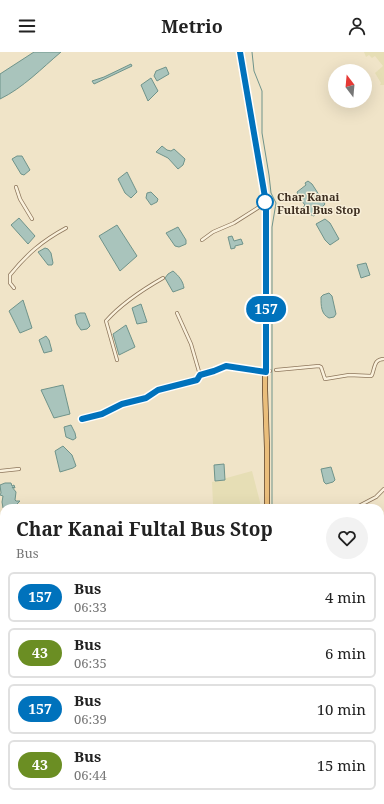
<!DOCTYPE html>
<style>
:root{--surface:#fff;--page:#f2f2f2;--text:#222;--muted:#767676;--line:#e0e0e0}
body{margin:0;font-family:"Noto Serif",serif;background:var(--page);color:var(--text);height:100vh;display:flex;flex-direction:column;font-size:15px;white-space:nowrap}
*{box-sizing:border-box;margin:0}
p{font-size:13px;color:var(--muted)}
.icon{flex:none;width:22px;height:22px;fill:none;stroke:currentColor;stroke-width:2;stroke-linecap:round;stroke-linejoin:round}
.map{position:relative;flex:1;overflow:hidden}
.sheet{position:absolute;left:0px;top:452px;width:384px;height:300px;display:flex;flex-direction:column;background:var(--surface);border-radius:12px 12px 0 0;box-shadow:0 4px 16px #0002}
.sheet>*{flex:none}
.badge{padding:0 8px;border-radius:13px;font-size:14px;line-height:26px}
.needle{width:26px;rotate:344deg}
.fabs{position:absolute;left:328px;top:12px;display:grid;gap:8px}
.fabs a{display:grid;place-items:center;width:44px;height:44px;border-radius:50%;background:var(--surface);box-shadow:0 4px 16px #0002;font-size:20px}
.map>.badge{position:absolute;translate:-50% -50%;box-shadow:0 0 0 2px #fff}
.round{display:grid;place-items:center;flex:none;width:42px;height:42px;border-radius:21px;background:var(--page)}
.head{display:flex;align-items:center;justify-content:space-between;height:68px;padding:0 16px}
h1{font-size:19px;font-weight:700;line-height:30px}
ul{padding:0;list-style:none}
li{display:flex;align-items:center;gap:12px;height:50px;margin:0 8px 6px;padding:0 8px;border:2px solid var(--line);border-radius:6px}
li div{flex:1}
li b{display:block;font-size:15px}
li em{font-style:normal}
li .badge{min-width:44px;font-weight:700;text-align:center}
header{display:flex;justify-content:space-between;align-items:center;height:52px;padding:0 16px;background:var(--surface);font-size:18px;font-weight:700}
.map>svg:first-child{display:block}
.farmland{fill:#e6deb5}
.water{fill:#a9c4bc;stroke:#6f938a}
.lines{fill:none;stroke-linecap:round;stroke-linejoin:round}
.stream{stroke:#6f938a;stroke-width:1}
.minor-casing{stroke:#8d765c;stroke-width:4}
.trunk-casing{stroke:#5b4430;stroke-width:6}
.minor{stroke:#faf1dc;stroke-width:2.5}
.trunk{stroke:#eabe7c;stroke-width:4.5}
.line-casing{stroke:#fff;stroke-width:9}
.line{stroke:#0072bc;stroke-width:6}
.stop-dot{fill:#fff;stroke:#0072bc;stroke-width:2}
.labels{text-anchor:middle;dominant-baseline:central;stroke-width:3;stroke-linejoin:round;paint-order:stroke}
.stop-label{font-size:11px;font-weight:bold;fill:#3d2e20;stroke:#f7eed8;text-anchor:start}
</style>
<header><svg class="icon" aria-label="menu" viewBox="0 0 24 24"><path d="M4 6h16M4 12h16M4 18h16"/></svg>Metrio<svg class="icon" aria-label="person" viewBox="0 0 24 24"><circle cx="12" cy="8" r="4"/><path d="M4 21q1-7 8-7t8 7"/></svg></header>
<div class="map">
<svg width="384" height="752" viewBox="0 0 384 752">
<rect width="100%" height="100%" fill="#f0e4c8"/>
<path class="farmland" d="M364 0H384V33H380L381 31 375 21 383 14 375 4 372 6 369 3 366 5Z
M252 419 260 450V456H196L195 452H213L212 430Z"/>
<path class="water" d="M34 0H61C42 16 23 36 0 47V22Z
M131 12 132 14 94 32 92 29 104 25Z
M166 15 169 22 157 29 154 24 156 19Z
M151 26 158 39 148 49 141 33Z
M162 94 167 98 171 99 174 97 185 107 183 113 178 117 168 106 156 100Z
M17 104H22L30 118 24 123 21 122 12 107Z
M127 120 137 140 131 146 125 141 118 127Z
M308 129 312 132 325 152 314 164 309 162 303 155 305 153 300 147 297 140 306 133 305 131Z
M151 140 158 147 157 150 151 153 146 146 147 141Z
M19 166 35 184 28 192 11 173Z
M325 167 330 171 339 187 330 193 325 188 316 172Z
M117 173 137 204 120 219 99 184Z
M178 175 186 188V192L179 195 175 194 166 181Z
M232 184 234 189 241 187 243 192 235 194V196L231 197 228 185Z
M45 196 48 197 51 201 53 211 52 213H48L38 200Z
M366 211 370 223 361 226 357 213Z
M173 219C179 224 183 229 184 236L173 240 165 226 168 222Z
M329 241 332 244 336 262 334 265 329 266C321 262 321 254 321 245L323 243Z
M23 248 32 276 20 281 9 259Z
M141 252 147 270 137 272 132 256Z
M80 261H85L90 274 87 277 81 278 77 272 75 263Z
M126 273 135 295 119 303 113 282Z
M46 284 49 288 52 299 44 301 39 288Z
M63 333 70 362 54 366 41 338Z
M71 373 75 381 76 386 73 388 66 385 64 375Z
M63 394 72 403 76 414 73 416 60 420 55 399Z
M224 412 225 428 215 429 214 413Z
M331 415 335 428 333 430 326 432 324 430 321 417Z
M5 431H11L12 434 14 433 15 436 12 435 16 440 15 448 16 449H20L17 452 18 456H3L2 450 3 444 0 443 1 441 0 433Z"/>
<g class="lines">
<path class="stream" d="M252 0 254 19 262 39V81L269 123 271 141 276 151 272 175V456"/>
<g class="minor-casing">
<path id="minor" d="M16 135 20 147 32 167
M202 188 213 180 234 171 264 152
M14 236 10 231V223C27 202 42 189 66 176
M177 261 191 292 200 323 214 319 227 314 247 316 260 320 270 319
M117 308 106 269C122 251 142 238 163 226
M276 318 319 314 321 315 325 327 349 323 371 324 372 323C375 315 374 307 384 307
M82 367 106 360 122 352 145 346 158 338 197 328 200 323
M0 419 19 417
M355 456 376 445 384 437
M0 485 4 484
M0 562 4 561
M380 585 384 583
M56 748 57 752"/>
</g>
<g class="trunk-casing">
<path id="trunk" d="M240 0 261 119 266 161 265 338 267 396V456
M380 592 384 597"/>
</g>
<use href="#minor" class="minor"/>
<use href="#trunk" class="trunk"/>
</g>
<g class="lines">
<g class="line-casing">
<path id="line" d="M82 367 102 362 122 352 146 346 158 338 197 328 200 323 214 319 226 314 266 320V151L240 0"/>
</g>
<use href="#line" class="line"/>
</g>
<circle class="stop-dot" cx="265" cy="150" r="8"/>
<g class="labels">
<g class="stop-label">
<text x="277" y="144">Char Kanai<tspan x="277" dy="13">Fultal Bus Stop</tspan></text>
</g>
</g>
</svg>
<div class="fabs">
<a><svg class="needle" viewBox="-14 -14 28 28"><path d="M0-13l5 13h-10z" fill="#e53935"/><path d="M0 13l5-13h-10z" fill="#767676"/></svg></a>
</div>
<b class="badge" style="left:266px;top:257px;background:#0072bc;color:#fff">157</b>
<section class="sheet">
<div class="head"><div><h1>Char Kanai Fultal Bus Stop</h1><p>Bus</p></div><a class="round"><svg class="icon" aria-label="heart" viewBox="0 0 24 24"><path d="M12 20l-8-8c-3-5 5-10 8-4 3-6 11-1 8 4z"/></svg></a></div>
<ul>
<li><span class="badge" style="background:#0072bc;color:#fff">157</span><div><b>Bus</b><p>06:33</p></div><em>4 min</em></li>
<li><span class="badge" style="background:#6b8e23;color:#fff">43</span><div><b>Bus</b><p>06:35</p></div><em>6 min</em></li>
<li><span class="badge" style="background:#0072bc;color:#fff">157</span><div><b>Bus</b><p>06:39</p></div><em>10 min</em></li>
<li><span class="badge" style="background:#6b8e23;color:#fff">43</span><div><b>Bus</b><p>06:44</p></div><em>15 min</em></li>
</ul>
</section>
</div>
